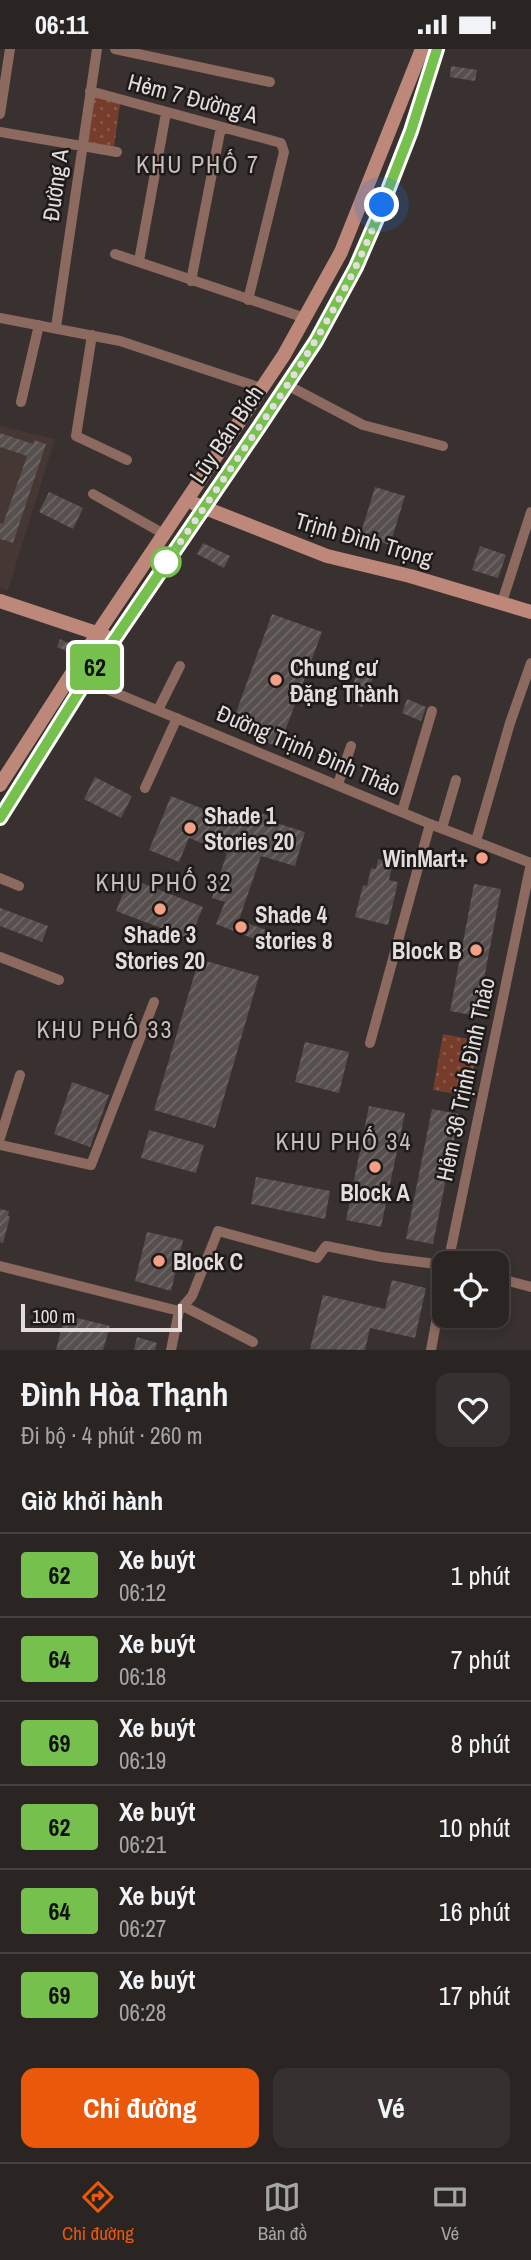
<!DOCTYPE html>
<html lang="vi">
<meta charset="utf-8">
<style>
:root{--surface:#2a2523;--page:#363130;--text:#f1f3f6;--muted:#a5a5a6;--line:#464241;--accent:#ea580c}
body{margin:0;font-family:"Archivo Narrow",sans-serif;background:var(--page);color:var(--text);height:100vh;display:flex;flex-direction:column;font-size:26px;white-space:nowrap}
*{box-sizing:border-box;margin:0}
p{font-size:23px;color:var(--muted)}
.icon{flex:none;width:38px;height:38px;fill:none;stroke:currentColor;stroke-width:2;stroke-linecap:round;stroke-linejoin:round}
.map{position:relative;height:1301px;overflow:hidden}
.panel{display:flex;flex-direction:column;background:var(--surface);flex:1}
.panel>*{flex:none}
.badge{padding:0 14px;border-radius:5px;font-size:24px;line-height:46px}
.tools{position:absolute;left:432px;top:1202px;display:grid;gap:14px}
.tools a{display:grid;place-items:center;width:77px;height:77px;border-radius:14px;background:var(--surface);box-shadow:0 4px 10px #0003,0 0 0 2px var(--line);font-size:35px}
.scale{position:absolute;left:21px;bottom:18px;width:161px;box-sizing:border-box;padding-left:7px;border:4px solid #e3dedd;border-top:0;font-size:19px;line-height:24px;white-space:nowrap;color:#e3dedd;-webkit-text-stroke:5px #1d1a19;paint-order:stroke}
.you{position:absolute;width:35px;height:35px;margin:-18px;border:5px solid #fff;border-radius:50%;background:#1a73e8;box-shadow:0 0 0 10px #1a73e833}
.map>.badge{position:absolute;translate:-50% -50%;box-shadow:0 0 0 4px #fff}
h2{padding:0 21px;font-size:26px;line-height:63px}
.round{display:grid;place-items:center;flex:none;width:74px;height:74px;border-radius:14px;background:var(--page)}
.summary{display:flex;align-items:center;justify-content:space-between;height:119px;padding:0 21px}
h1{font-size:33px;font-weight:700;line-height:52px}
.primary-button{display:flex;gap:14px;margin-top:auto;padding:14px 21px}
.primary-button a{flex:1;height:80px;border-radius:14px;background:var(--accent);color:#fff;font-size:28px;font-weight:700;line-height:80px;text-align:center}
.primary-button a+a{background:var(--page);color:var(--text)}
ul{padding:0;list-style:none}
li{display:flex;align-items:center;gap:21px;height:84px;padding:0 21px;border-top:2px solid var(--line)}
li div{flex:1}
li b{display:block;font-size:26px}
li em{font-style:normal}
li .badge{min-width:77px;font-weight:700;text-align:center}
.status{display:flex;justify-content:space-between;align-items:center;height:49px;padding:0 35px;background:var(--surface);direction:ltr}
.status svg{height:19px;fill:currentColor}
.tab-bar{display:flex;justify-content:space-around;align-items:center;height:98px;border-top:2px solid var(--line);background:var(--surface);font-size:19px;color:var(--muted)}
.tab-bar a{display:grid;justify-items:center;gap:4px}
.tab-bar .on{color:var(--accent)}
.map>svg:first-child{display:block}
.built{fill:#453733}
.grass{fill:url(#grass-dots)}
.building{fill:url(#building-hatch)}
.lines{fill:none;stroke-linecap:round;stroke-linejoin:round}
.street{stroke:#8c6a60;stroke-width:10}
.secondary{stroke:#bd8879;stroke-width:14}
.line-casing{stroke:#fff;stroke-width:16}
.line{stroke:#76c04d;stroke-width:10}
.walk{stroke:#e3dedd;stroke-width:7;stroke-dasharray:0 12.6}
.stop-dot{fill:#fff;stroke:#76c04d;stroke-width:3.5}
.poi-dot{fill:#f49f86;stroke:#1d1a19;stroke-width:2.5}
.labels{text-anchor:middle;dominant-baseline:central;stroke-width:5;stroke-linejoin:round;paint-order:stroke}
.street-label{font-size:23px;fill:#e3dedd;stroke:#1d1a19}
.poi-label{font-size:23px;font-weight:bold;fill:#e3dedd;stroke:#1d1a19;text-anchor:start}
.neighbourhood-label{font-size:24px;letter-spacing:2px;fill:#c7bfbc;stroke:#1d1a19}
</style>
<div class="status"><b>06:11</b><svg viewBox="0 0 49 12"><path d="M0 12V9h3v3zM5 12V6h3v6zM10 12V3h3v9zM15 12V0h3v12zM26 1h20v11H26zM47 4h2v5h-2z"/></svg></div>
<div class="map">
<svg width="531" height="1301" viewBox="0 0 531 1301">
<defs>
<pattern id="grass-dots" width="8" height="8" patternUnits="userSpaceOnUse" patternTransform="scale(1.75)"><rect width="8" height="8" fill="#763d2c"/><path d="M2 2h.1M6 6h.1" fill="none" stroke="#89594a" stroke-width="1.8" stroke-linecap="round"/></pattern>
<pattern id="building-hatch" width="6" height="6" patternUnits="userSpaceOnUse" patternTransform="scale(1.75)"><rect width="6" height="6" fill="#564f4d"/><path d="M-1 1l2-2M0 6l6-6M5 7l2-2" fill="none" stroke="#6e6866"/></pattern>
</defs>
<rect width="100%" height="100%" fill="#38312f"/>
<path class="built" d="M0 377 55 390 8 541 0 539Z"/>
<path class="grass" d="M94 47 120 55 114 98 87 94Z
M443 985 479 992 468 1047 433 1041Z"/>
<path class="building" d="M451 17 477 21 475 32 450 28Z
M0 384 33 395 34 391 46 395 13 494 0 490V474L3 475 27 407 0 398Z
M375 438 405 447 390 496 360 487Z
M49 443 83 459 73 480 39 463Z
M203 494 230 507 224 519 197 505Z
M480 497 506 506 498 529 472 521Z
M272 565 322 583 279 698 230 680Z
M60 590 77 598 73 605 57 598Z
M363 612 377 618 362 658 346 651Z
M407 650 426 658 421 672 402 664Z
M95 728 132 747 121 769 84 750Z
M171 747 238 774 243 758 275 769 273 773 305 783 295 817 261 807 239 871 266 881 262 893 216 875 225 853 212 849 227 804 189 789 179 813 149 801Z
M378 810 393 814 389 831 398 833 388 876 355 868 363 836 367 837 371 819 376 820Z
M129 829 203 858 190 890 116 862Z
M474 835 501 840 477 967 450 962Z
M0 859 48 877 42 893 0 877Z
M199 910 259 927 215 1079 154 1061Z
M305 993 349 1003 339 1044 295 1033Z
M72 1033 109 1046 90 1098 54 1085Z
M369 1057 405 1064 381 1178 346 1171Z
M432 1060 459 1065 433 1195 406 1190Z
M149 1081 204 1096 196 1124 141 1109Z
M256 1128 330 1142 325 1170 251 1155Z
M0 1160 9 1162 8 1167 10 1168 3 1194 0 1193Z
M147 1183 183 1191 171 1242 135 1232Z
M392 1231 426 1239 415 1289 370 1279 365 1301 310 1300 323 1246 385 1260Z
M65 1266 110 1277 103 1301H56Z
M137 1288 157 1294 155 1301H134Z"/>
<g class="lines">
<path class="street" d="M115 0 270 33
M90 42 281 94 284 103 248 251
M0 65 10 0
M0 83 117 103
M115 205 305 269
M139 212 166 64
M191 232 221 78
M0 269 120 292 261 339
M56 278 97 0
M92 286 76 387 127 411
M287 336 363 376 443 397
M21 353 39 276
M93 445 164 485
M502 553 531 463
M80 629 430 775 531 814 448 1214
M158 661 180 617
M338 735 351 697
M145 739 177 669
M402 763 432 662
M442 779 456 731
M476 792 510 674 531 614
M0 829 19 837
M0 908 59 931
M370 994 430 775
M0 1089 20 1026
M0 1096 91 1116 154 953
M0 1217 179 1262 192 1247 218 1182 317 1209 326 1197 381 1208 444 1216
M497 1229 531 1238
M183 1257 253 1293
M171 1301 179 1262
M431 1301 444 1231"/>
<path class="secondary" d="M195 455 327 507 410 527 531 563
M0 552 105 587
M0 736 103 576 284 306 341 203 422 0
M0 769 82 638 259 378 316 292 357 218 376 172 411 82 437 0"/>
</g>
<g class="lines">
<g class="line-casing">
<path id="line" d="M0 769 82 638 259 378 316 292 356 218 376 172 411 82 437 0"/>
</g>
<use href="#line" class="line"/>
<path class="walk" d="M166 513C192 477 217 440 242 403 296 325 349 246 382 156"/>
</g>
<circle class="stop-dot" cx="166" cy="513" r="14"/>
<g class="poi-dot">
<circle cx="276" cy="631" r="7"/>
<circle cx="190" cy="779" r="7"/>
<circle cx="482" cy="809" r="7"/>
<circle cx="160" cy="860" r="7"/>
<circle cx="241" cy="878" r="7"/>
<circle cx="476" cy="901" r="7"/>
<circle cx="375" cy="1118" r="7"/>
<circle cx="159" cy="1212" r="7"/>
</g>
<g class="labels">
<g class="street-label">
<text transform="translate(193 49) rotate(15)">Hẻm 7 Đường A</text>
<text transform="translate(55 136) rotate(-82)">Đường A</text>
<text transform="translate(226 385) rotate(-56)">Lũy Bán Bích</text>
<text transform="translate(364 490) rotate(16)">Trịnh Đình Trọng</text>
<text transform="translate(309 701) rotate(23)">Đường Trịnh Đình Thảo</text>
<text transform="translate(465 1030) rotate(-78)">Hẻm 36 Trịnh Đình Thảo</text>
</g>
<g class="poi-label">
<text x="290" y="618">Chung cư<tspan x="290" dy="26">Đặng Thành</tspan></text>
<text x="204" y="766">Shade 1<tspan x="204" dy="26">Stories 20</tspan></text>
<text x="468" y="809" text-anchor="end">WinMart+</text>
<text x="255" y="865">Shade 4<tspan x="255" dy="26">stories 8</tspan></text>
<text x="160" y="885" text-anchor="middle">Shade 3<tspan x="160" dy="26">Stories 20</tspan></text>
<text x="462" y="901" text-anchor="end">Block B</text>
<text x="375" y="1143" text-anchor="middle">Block A</text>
<text x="173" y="1212">Block C</text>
</g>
<g class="neighbourhood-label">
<text x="198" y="115">KHU PHỐ 7</text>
<text x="164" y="833">KHU PHỐ 32</text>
<text x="105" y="980">KHU PHỐ 33</text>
<text x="344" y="1092">KHU PHỐ 34</text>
</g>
</g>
</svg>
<div class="tools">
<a><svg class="icon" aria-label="locate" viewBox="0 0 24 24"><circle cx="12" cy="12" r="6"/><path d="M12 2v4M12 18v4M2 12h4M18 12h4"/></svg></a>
</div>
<div class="scale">100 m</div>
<div class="you" style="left:382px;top:156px"></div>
<b class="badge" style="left:95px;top:618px;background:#76c04d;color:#111">62</b>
</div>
<section class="panel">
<div class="summary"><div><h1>Đình Hòa Thạnh</h1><p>Đi bộ · 4 phút · 260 m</p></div><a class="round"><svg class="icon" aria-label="heart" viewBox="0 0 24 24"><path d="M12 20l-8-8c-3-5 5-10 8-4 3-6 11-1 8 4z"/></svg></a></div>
<h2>Giờ khởi hành</h2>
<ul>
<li><span class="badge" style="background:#76c04d;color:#111">62</span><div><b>Xe buýt</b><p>06:12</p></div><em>1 phút</em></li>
<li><span class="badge" style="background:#76c04d;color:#111">64</span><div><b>Xe buýt</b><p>06:18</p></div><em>7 phút</em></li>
<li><span class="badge" style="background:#76c04d;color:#111">69</span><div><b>Xe buýt</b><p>06:19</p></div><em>8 phút</em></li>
<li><span class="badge" style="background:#76c04d;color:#111">62</span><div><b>Xe buýt</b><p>06:21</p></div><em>10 phút</em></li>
<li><span class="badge" style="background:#76c04d;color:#111">64</span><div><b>Xe buýt</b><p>06:27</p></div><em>16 phút</em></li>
<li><span class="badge" style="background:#76c04d;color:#111">69</span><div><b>Xe buýt</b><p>06:28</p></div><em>17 phút</em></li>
</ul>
<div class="primary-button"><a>Chỉ đường</a><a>Vé</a></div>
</section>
<nav class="tab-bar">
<a class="on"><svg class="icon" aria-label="directions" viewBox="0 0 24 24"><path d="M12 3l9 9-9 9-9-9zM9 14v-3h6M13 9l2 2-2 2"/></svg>Chỉ đường</a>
<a><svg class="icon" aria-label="map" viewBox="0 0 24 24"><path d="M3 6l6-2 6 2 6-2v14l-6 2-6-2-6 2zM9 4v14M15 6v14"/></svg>Bản đồ</a>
<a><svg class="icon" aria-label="tickets" viewBox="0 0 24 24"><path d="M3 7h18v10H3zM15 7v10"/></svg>Vé</a>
</nav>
